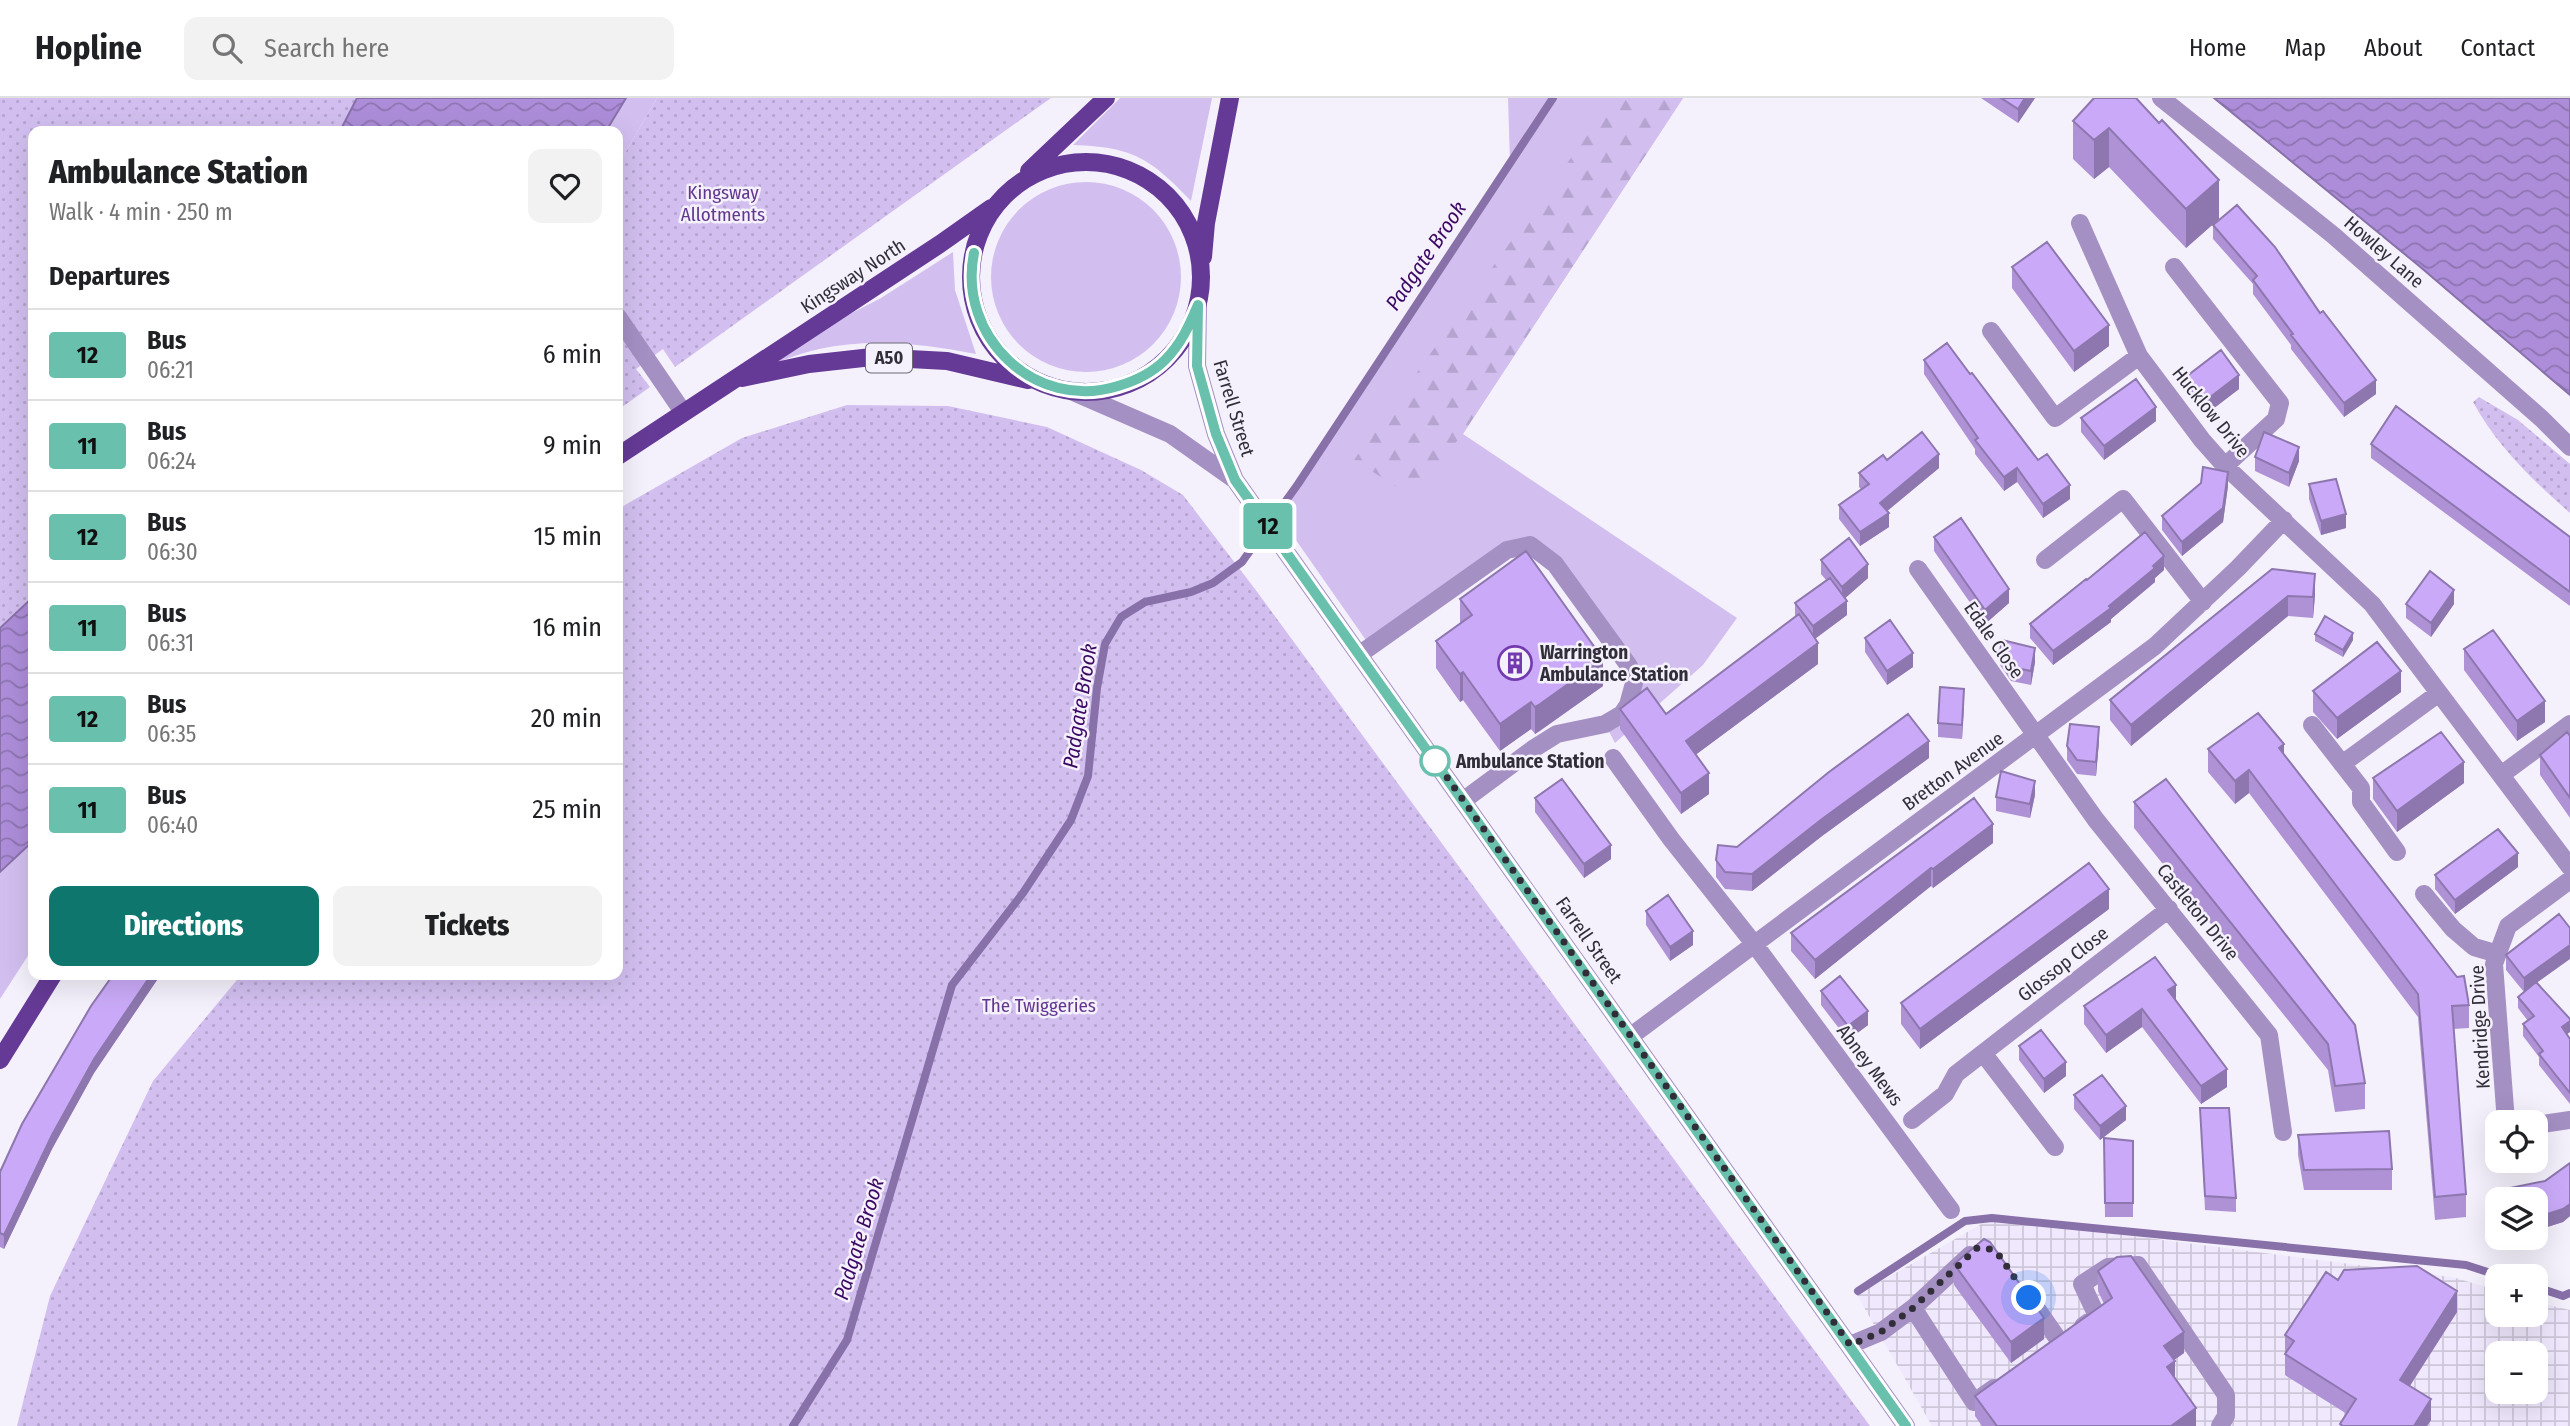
<!DOCTYPE html>
<meta charset="utf-8">
<style>
:root{--surface:#fff;--page:#f2f2f2;--text:#202124;--muted:#757577;--line:#e0e0e0;--accent:#0f766e}
body{margin:0;font-family:"Fira Sans Condensed",sans-serif;background:var(--page);color:var(--text);height:100vh;display:flex;flex-direction:column;font-size:26px;white-space:nowrap}
*{box-sizing:border-box;margin:0}
p{font-size:23px;color:var(--muted)}
.icon{flex:none;width:38px;height:38px;fill:none;stroke:currentColor;stroke-width:2;stroke-linecap:round;stroke-linejoin:round}
.map{position:relative;flex:1;overflow:hidden}
.panel{position:absolute;left:28px;top:28px;width:595px;height:854px;display:flex;flex-direction:column;background:var(--surface);border-radius:14px;box-shadow:0 7px 28px #0002}
.panel>*{flex:none}
.badge{padding:0 14px;border-radius:5px;font-size:24px;line-height:46px}
.controls{position:absolute;left:2485px;top:1012px;display:grid;gap:14px}
.controls a{display:grid;place-items:center;width:63px;height:63px;border-radius:14px;background:var(--surface);box-shadow:0 7px 28px #0002;font-size:35px}
.you{position:absolute;width:35px;height:35px;margin:-18px;border:5px solid #fff;border-radius:50%;background:#1a73e8;box-shadow:0 0 0 10px #1a73e833}
.map>.badge{position:absolute;translate:-50% -50%;box-shadow:0 0 0 4px #fff}
h2{padding:0 21px;font-size:26px;line-height:63px}
.round{display:grid;place-items:center;flex:none;width:74px;height:74px;border-radius:14px;background:var(--page)}
.head{display:flex;align-items:center;justify-content:space-between;height:119px;padding:0 21px}
h1{font-size:33px;font-weight:800;line-height:52px}
.primary-button{display:flex;gap:14px;margin-top:auto;padding:14px 21px}
.primary-button a{flex:1;height:80px;border-radius:14px;background:var(--accent);color:#fff;font-size:28px;font-weight:800;line-height:80px;text-align:center}
.primary-button a+a{background:var(--page);color:var(--text)}
ul{padding:0;list-style:none}
li{display:flex;align-items:center;gap:21px;height:91px;padding:0 21px;border-top:2px solid var(--line)}
li div{flex:1}
li b{display:block;font-size:26px}
li em{font-style:normal}
li .badge{min-width:77px;font-weight:700;text-align:center}
header{display:flex;align-items:center;gap:42px;box-sizing:border-box;height:98px;padding:0 35px;background:var(--surface);border-bottom:2px solid var(--line)}
header strong{font-size:33px}
nav{display:flex;gap:38px;margin-inline-start:auto;font-size:24px}
.search{width:490px;height:63px;background:var(--page);display:flex;align-items:center;gap:18px;box-sizing:border-box;padding:0 24px;border-radius:14px;color:var(--muted);font-size:26px}
.map>svg:first-child{display:block}
.industrial{fill:url(#industrial-grid);fill-rule:evenodd}
.grass{fill:#d2bff0}
.forest{fill:url(#forest-firs)}
.park{fill:url(#park-dots)}
.water{fill:url(#water-waves);stroke:#8870a9;stroke-width:2}
.lines{fill:none;stroke-linecap:round;stroke-linejoin:round}
.stream{stroke:#8870a9;stroke-width:8}
.minor{stroke:#a590c4;stroke-width:18}
.major{stroke:#653a96;stroke-width:18}
.wall{fill:#ae92d5}
.shaded-wall{fill:#8d77ae}
.building{fill:#caaaf8;stroke:#8d77ae;stroke-width:2}
.line-casing{stroke:#fff;stroke-width:16}
.line{stroke:#69c0ac;stroke-width:10}
.walk{stroke:#322e39;stroke-width:7;stroke-dasharray:0 12.6}
.stop-dot{fill:#fff;stroke:#69c0ac;stroke-width:3.5}
.labels{text-anchor:middle;dominant-baseline:central;stroke-width:5;stroke-linejoin:round;paint-order:stroke}
.shield{fill:#f5f1fc;stroke:#6c6874;stroke-width:2}
.shield-label{font-size:18px;font-weight:bold;fill:#322e39}
.park-label{font-size:19px;fill:#61378f;stroke:#f5f1fc}
.street-label{font-size:19px;fill:#322e39;stroke:#f5f1fc}
.poi-label{font-size:19px;font-weight:bold;fill:#322e39;stroke:#f5f1fc;text-anchor:start}
.stop-label{font-size:19px;font-weight:bold;fill:#322e39;stroke:#f5f1fc;text-anchor:start}
.water-label{font-size:21px;font-style:italic;fill:#3b0864;stroke:#f5f1fc}
</style>
<header>
<strong>Hopline</strong>
<div class="search"><svg class="icon" aria-label="search" viewBox="0 0 24 24"><circle cx="10" cy="10" r="6"/><path d="M15 15l6 6"/></svg>Search here</div>
<nav><a>Home</a><a>Map</a><a>About</a><a>Contact</a></nav>
</header>
<div class="map">
<svg width="2570" height="1328" viewBox="0 0 2570 1328">
<defs>
<pattern id="industrial-grid" width="8" height="8" patternUnits="userSpaceOnUse" patternTransform="scale(1.75)"><rect width="8" height="8" fill="#f0e8fd"/><path d="M0 4h8M4 0v8" fill="none" stroke="#cec7da"/></pattern>
<pattern id="forest-firs" width="22" height="20" patternUnits="userSpaceOnUse" patternTransform="scale(1.75)"><rect width="22" height="20" fill="#d2bff0"/><path d="M5 1l3.5 6h-7zM16 11l3.5 6h-7z" fill="#b5a4cf"/></pattern>
<pattern id="park-dots" width="8" height="8" patternUnits="userSpaceOnUse" patternTransform="scale(1.75)"><rect width="8" height="8" fill="#d2bff0"/><path d="M2 2h.1M6 6h.1" fill="none" stroke="#b5a4cf" stroke-width="1.8" stroke-linecap="round"/></pattern>
<pattern id="water-waves" width="16" height="10" patternUnits="userSpaceOnUse" patternTransform="scale(1.75)"><rect width="16" height="10" fill="#ad8dd9"/><path d="M0 5q4-4 8 0t8 0" fill="none" stroke="#8d74b1"/></pattern>
</defs>
<rect width="100%" height="100%" fill="#f5f1fc"/>
<path class="industrial" d="M1992 1120 2452 1179 2497 1192V1216H2536V1204L2570 1212V1328H1932L1857 1197ZM2497 1255H2536V1293H2497Z"/>
<path class="grass" d="M626 0H657L618 67V33H606Z
M1120 0H1212L1191 103C1150 60 1133 49 1073 47Z
M1508 0H1683L1463 336 1737 520 1703 567 1615 645 1605 626 1634 585 1530 447 1370 548 1277 415 1510 64Z
M991 179a95 95 0 1 1 190 0a95 95 0 1 1-190 0Z
M953 154 955 192 976 256C923 246 871 240 819 251 801 255 784 262 767 268L815 234 881 200Z
M33 743V850L0 901V774Z"/>
<path class="forest" d="M1614 0H1683L1462 337 1411 398 1354 362Z"/>
<path class="park" d="M0 0H357L340 33H33V499L0 530Z
M657 0H1051L675 269 663 251 636 271 650 289 618 312V67Z
M2479 299 2518 322 2570 366V415C2533 383 2496 347 2473 304Z
M847 307 948 308 1047 329 1141 372 1183 397 1255 491 1870 1328H17L50 1198 153 983 241 877H618V411L742 340Z"/>
<path class="water" d="M357 0H626L606 33H340Z
M2214 0H2570V297L2418 167Z
M33 499V743L0 774V530Z"/>
<g class="lines">
<path class="stream" d="M2536 1189 2563 1198 2570 1195
M1858 1193 1965 1123 1992 1120 2466 1167 2500 1178
M793 1328 847 1242 952 887 1023 795 1071 722 1088 678 1097 590 1105 546 1121 519 1145 504 1191 494 1213 485 1242 464 1298 386 1553 0"/>
<path class="minor" d="M2161 0 2333 137 2542 321 2570 349
M2080 125 2139 258 2202 342 2225 368 2372 506 2570 769
M2174 169 2280 305 2276 321 2225 368
M1198 207 1197 268 1216 336 1235 382 1906 1328
M618 219 683 314
M1991 233 2055 320 2139 258
M1071 293 1170 336 1235 382
M2045 462 2123 401 2203 504
M1918 471 2096 722 2269 937 2283 1034
M1360 556 1507 452 1530 447 1555 466 1629 568 1634 585 1628 607 1622 616 1605 626 1557 636 1533 651 1464 702
M2312 627 2361 690V704L2397 754
M1613 660 1671 741 1755 847 1951 1112
M2342 666 2439 595
M2501 677 2570 626
M2424 796 2453 831 2474 849 2498 856
M1631 938 2155 548 2238 470 2284 422
M1983 955 2055 1049
M1912 1022 1945 996 1956 976 2169 811
M2506 1024 2494 866 2508 828 2570 782
M2536 1027 2570 1022
M2032 1204 2060 1244
M1913 1210 1970 1157
M2083 1228 2097 1218 2082 1186 2108 1169 2138 1167 2226 1297V1318L2220 1328
M1850 1247 1881 1234 1913 1210 1974 1304 1994 1290"/>
<path class="major" d="M971 179a115 115 0 1 1 230 0a115 115 0 1 1-230 0Z
M1029 73 1106 0
M1203 159 1206 125 1230 0
M742 280 809 266 872 259 947 263 1028 282
M618 358 940 146 991 110
M0 962 53 877"/>
</g>
<path class="wall" d="M1981 0H2035L2018 25Z
M2094 0 2219 121 2186 150 2109 69 2094 81 2073 61V23Z
M2213 127 2376 296 2344 319 2291 251V247L2253 196V186L2213 141Z
M2012 169 2109 248 2074 274 2012 190Z
M1924 262 1970 276 2070 401 2043 420 2017 384 2004 393 1975 356V351L1924 276Z
M2187 278 2239 291 2205 317 2187 292Z
M2081 320 2156 323 2104 362 2081 334Z
M2371 346 2570 439V508L2371 360Z
M2255 359 2299 363 2289 389 2255 373Z
M1887 362 1939 370 1887 413 1889 429 1860 448 1839 421V407L1861 391 1859 389V375Z
M2309 386 2346 430 2321 437 2309 401Z
M2228 388 2223 424 2182 458 2162 432V418Z
M1934 439 2009 505 1985 526 1934 453Z
M1821 462 1868 480 1845 500 1847 517 1815 541 1818 566 1695 657 1709 696 1681 716 1620 631V611L1666 616 1795 519V505L1826 482 1821 476Z
M2272 471 2315 497 2313 520 2288 518 2131 648 2110 622V602Z
M2164 472 2155 480V484L2111 521V524L2053 567 2030 540V526L2087 482Z
M1460 501 1603 588 1540 633 1535 636 1531 631 1500 653 1463 602 1460 604 1436 570V543L1460 525Z
M2406 506H2454L2431 539 2406 520Z
M2315 536 2353 542 2343 559 2315 543Z
M1865 540 1913 569 1887 587 1865 554Z
M2464 551 2545 624 2517 643 2464 572Z
M2000 553 2035 564 2031 587 2011 583 2000 567Z
M2313 593 2401 594 2337 641 2313 614Z
M1964 605 1962 641 1938 639V625Z
M2570 638V720L2540 677V657Z
M2099 643 2096 678 2077 676 2067 662V648Z
M2208 651 2284 656 2469 907V930L2453 931 2466 1096V1119L2435 1122 2418 919 2249 695 2235 706 2208 674Z
M1929 660 1822 738 1752 793 1725 791 1716 779V762L1737 749Z
M2373 680 2464 685 2397 734 2373 701Z
M2035 697 2030 720 1996 713V699Z
M1535 700 1611 761 1584 780 1535 714Z
M1974 700 1993 745 1933 790 1931 788 1815 881 1791 853V835Z
M2134 704 2365 985V1011L2335 1014 2328 972 2134 730Z
M2518 769 2455 816 2435 791V777Z
M2109 811 1920 951 1901 926V905Z
M1646 813 1693 847 1670 863 1646 827Z
M2506 857 2537 885 2570 941V1006L2539 967V959L2523 938V926L2528 923 2518 910V899L2524 894 2506 872Z
M113 877H159L157 879V882L94 975 52 1051 4 1151 0 1149V1074Z
M1821 893 1868 927 1848 942 1821 907Z
M2176 903 2227 989 2201 1006 2142 929 2106 955 2084 926V908Z
M2019 948 2066 978 2044 995 2019 962Z
M2074 997 2126 1022 2100 1042 2074 1011Z
M2200 1010 2236 1100V1114L2205 1112Z
M2298 1037 2392 1071V1092H2304L2298 1057Z
M2104 1040 2133 1043V1119H2105Z
M2570 1065V1118L2563 1124 2538 1132 2537 1129H2536V1101H2500V1092L2545 1083Z
M1954 1166 2044 1241 2011 1265 1954 1187Z
M2098 1173 2184 1255 2174 1262 2175 1281 2196 1328H1982L1975 1318V1298L2104 1206 2098 1193Z
M2338 1182 2457 1214 2410 1288 2431 1322 2427 1328H2340L2347 1316 2285 1277V1237Z"/>
<path class="shaded-wall" d="M2025 0H2035L2018 25V11Z
M2109 30V69L2094 81V42Z
M2219 82V121L2186 150V111Z
M2109 227V248L2074 274V253Z
M2239 277V291L2205 317V303Z
M2376 282V296L2344 319V305Z
M2156 309V323L2104 362V348Z
M2299 349V363L2289 389V375Z
M1939 356V370L1880 419V405Z
M2017 370V384L2004 393V379Z
M2228 374V388L2223 424 2182 458V444Z
M2070 387V401L2043 420V406Z
M1889 415V429L1860 448V434Z
M2346 416V430L2321 437V423Z
M2164 458V472L2155 480V484L2111 521V524L2053 567V553L2109 508Z
M1868 466V480L1842 503V489Z
M2315 476V497L2313 520V499Z
M2009 491V505L1985 526V512Z
M2454 492V506L2431 539V525Z
M2288 498V518L2131 648V627Z
M1847 503V517L1813 542V528Z
M2353 535V542L2343 559V552Z
M1818 545V566L1686 664V643Z
M2035 550V564L2031 587V573Z
M1913 555V569L1887 587V573Z
M1603 561V588L1535 636V609Z
M2401 573V594L2337 641V620Z
M1463 574V602L1460 604V576Z
M1964 591V605L1962 641V627Z
M2545 603V624L2517 643V623Z
M1531 604V631L1500 653V626Z
M2099 629V643L2096 678V664Z
M1929 643V660L1822 738 1752 793V776L1822 721Z
M2284 646V668L2279 650Z
M2464 664V685L2397 734V713Z
M2249 672V695L2235 706V683Z
M1709 675V696L1681 716V695Z
M2035 683V697L2030 720V706Z
M1993 726V745L1933 790V771Z
M1611 747V761L1584 780V766Z
M2518 755V769L2455 816V802Z
M1931 770V788L1815 881V862Z
M2109 791V811L1920 951V931Z
M1693 833V847L1670 863V849Z
M2570 847V861L2524 894V880Z
M151 877H159L157 879V882L94 975 52 1051 4 1151V1137L52 1037 94 961Z
M2176 887V905L2168 892Z
M2142 911V929L2106 955V937Z
M1868 913V927L1848 942V928Z
M2570 923V934L2562 940V929Z
M2066 964V978L2044 995V981Z
M2227 971V989L2201 1006V988Z
M2126 1008V1022L2100 1042V1028Z
M2570 1106V1118L2563 1124 2538 1132V1119Z
M2457 1193V1214L2400 1303V1282Z
M2044 1220V1241L2011 1265V1244Z
M2184 1234V1255L2164 1269V1248Z
M2175 1263V1284L2167 1269Z
M2431 1301V1322L2427 1328H2414Z
M2196 1310V1328H2171Z"/>
<path class="building" d="M2001 0H2025L2018 11Z
M2094 0H2136L2159 25 2162 22 2219 82 2186 111 2109 30 2094 42 2073 23Z
M2237 107 2275 149 2320 215 2323 213 2376 282 2344 305 2291 237 2293 236 2253 182 2257 178 2213 127Z
M2047 144 2109 227 2074 253 2012 169Z
M1947 245 1970 276 1972 275 2038 362 2047 356 2070 387 2043 406 2017 370 2004 379 1975 342 1978 340 1924 262Z
M2221 252 2239 277 2205 303 2187 278Z
M2136 281 2156 309 2104 348 2081 320Z
M2396 308 2570 439V494L2371 346Z
M1922 334 1939 356 1880 405 1889 415 1860 434 1839 407 1869 386 1859 375 1883 357 1887 362Z
M2264 334 2299 349 2289 375 2255 359Z
M2203 369 2228 374 2223 410 2182 444 2162 418 2201 385Z
M2336 381 2346 416 2321 423 2309 386Z
M1961 420 2009 491 1985 512 1934 439Z
M2145 434 2164 458 2153 468 2155 470 2109 508 2111 510 2053 553 2030 526 2086 481 2087 482Z
M1849 440 1868 466 1842 489 1821 462Z
M1526 453 1603 561 1540 606 1535 609 1531 604 1500 626 1463 574 1460 576 1436 543 1472 517 1460 501Z
M2272 471 2315 476 2313 499 2288 498 2131 627 2110 602Z
M2430 473 2454 492 2431 525 2406 506Z
M1830 480 1847 503 1813 528 1795 505Z
M1799 516 1818 545 1686 643 1709 675 1681 695 1620 611 1647 590 1666 616Z
M2325 518 2353 535 2343 552 2315 536Z
M1890 522 1913 555 1887 573 1865 540Z
M2493 532 2545 603 2517 623 2464 551Z
M2002 542 2035 550 2031 573 2011 569 2000 553Z
M2377 544 2401 573 2337 620 2313 593Z
M1940 589 1964 591 1962 627 1938 625Z
M2258 615 2284 646 2279 650 2457 879 2464 878 2469 907 2452 908 2466 1096 2435 1099 2418 896 2249 672 2235 683 2208 651Z
M1908 616 1929 643 1822 721 1752 776 1725 774 1716 762 1718 747 1737 749 1829 674Z
M2070 626 2099 629 2096 664 2077 662 2067 648Z
M2441 634 2464 664 2397 713 2373 680Z
M2567 634 2570 638V700L2540 657Z
M2001 673 2035 683 2030 706 1996 699Z
M1562 681 1611 747 1584 766 1535 700Z
M2166 681 2355 927 2365 985 2335 988 2328 946 2134 704Z
M1974 700 1993 726 1933 771 1931 770 1815 862 1791 835Z
M2498 731 2518 755 2455 802 2435 777Z
M2089 765 2109 791 1920 931 1901 905Z
M1668 797 1693 833 1670 849 1646 813Z
M2559 816 2570 830V847L2524 880 2506 857Z
M2155 859 2176 887 2168 892 2227 971 2201 988 2142 911 2106 937 2084 908Z
M113 877H151L94 961 52 1037 4 1137 0 1135V1074L22 1026 91 908Z
M1840 878 1868 913 1848 928 1821 893Z
M2536 884 2570 921V923L2562 929 2570 941V995L2539 956 2543 953 2523 926 2534 918 2518 899Z
M2041 932 2066 964 2044 981 2019 948Z
M2102 977 2126 1008 2100 1028 2074 997Z
M2200 1010H2229L2236 1100 2205 1098Z
M2389 1033 2392 1071 2304 1072 2298 1037Z
M2104 1040 2133 1043V1105H2105Z
M2570 1065V1106L2563 1111 2538 1119 2537 1117H2536V1101H2501L2500 1092 2545 1083Z
M1984 1141 1990 1144 2044 1220 2011 1244 1954 1166Z
M2131 1158 2184 1234 2164 1248 2175 1263 2167 1269 2196 1310 2171 1328H1997L1975 1298 2112 1200 2098 1173 2117 1159Z
M2417 1168 2457 1193 2400 1282 2431 1301 2414 1328H2343L2340 1326 2356 1301 2285 1256 2294 1243 2285 1237 2326 1174 2338 1182 2344 1172Z"/>
<g class="lines">
<g class="line-casing">
<path id="line" d="M974 155C957 238 1035 314 1118 288 1135 283 1152 275 1165 262 1181 246 1189 228 1198 207L1197 268 1216 336 1235 382 1906 1328"/>
</g>
<use href="#line" class="line"/>
<path class="walk" d="M1435 663 1434 661 1850 1247 1881 1234 1913 1210 1977 1150 1990 1151 1998 1156 2029 1200"/>
</g>
<defs>
<g id="building-ring" transform="scale(1.75)"><circle r="9.5" fill="#f5f1fc" stroke="#7339af" stroke-width="1.5"/><path d="M-4-6H4V6H1V3H-1V6H-4ZM-2.5-4.3h1.7v1.8h-1.7ZM.8-4.3h1.7v1.8H.8ZM-2.5-1h1.7V.8h-1.7ZM.8-1h1.7V.8H.8Z" fill="#7339af"/></g>
</defs>
<g fill-rule="evenodd">
<use href="#building-ring" x="1515" y="565"/>
</g>
<circle class="stop-dot" cx="1435" cy="663" r="14"/>
<g class="labels">
<rect class="shield" x="866" y="245.5" width="46" height="29" rx="5"/>
<g class="shield-label">
<text x="889" y="260">A50</text>
</g>
<g class="park-label">
<text x="723" y="94">Kingsway<tspan x="723" dy="22">Allotments</tspan></text>
<text x="1039" y="907">The Twiggeries</text>
</g>
<g class="street-label">
<text transform="translate(2384 154) rotate(41)">Howley Lane</text>
<text transform="translate(853 178) rotate(-33)">Kingsway North</text>
<text transform="translate(1234 310) rotate(73)">Farrell Street</text>
<text transform="translate(2211 314) rotate(51)">Hucklow Drive</text>
<text transform="translate(1994 542) rotate(55)">Edale Close</text>
<text transform="translate(1953 673) rotate(-36)">Bretton Avenue</text>
<text transform="translate(2198 814) rotate(51)">Castleton Drive</text>
<text transform="translate(1589 842) rotate(55)">Farrell Street</text>
<text transform="translate(2063 866) rotate(-38)">Glossop Close</text>
<text transform="translate(2480 929) rotate(-93)">Kendridge Drive</text>
<text transform="translate(1870 967) rotate(53)">Abney Mews</text>
</g>
<g class="poi-label">
<text x="1540" y="554">Warrington<tspan x="1540" dy="22">Ambulance Station</tspan></text>
</g>
<g class="stop-label">
<text x="1456" y="663">Ambulance Station</text>
</g>
<g class="water-label">
<text transform="translate(1426 158) rotate(-56)">Padgate Brook</text>
<text transform="translate(1080 608) rotate(-81)">Padgate Brook</text>
<text transform="translate(859 1141) rotate(-73)">Padgate Brook</text>
</g>
</g>
</svg>
<div class="controls">
<a><svg class="icon" aria-label="locate" viewBox="0 0 24 24"><circle cx="12" cy="12" r="6"/><path d="M12 2v4M12 18v4M2 12h4M18 12h4"/></svg></a>
<a><svg class="icon" aria-label="layers" viewBox="0 0 24 24"><path d="M12 4l9 5-9 5-9-5zM3 14l9 5 9-5"/></svg></a>
<a>+</a>
<a>−</a>
</div>
<div class="you" style="left:2029px;top:1200px"></div>
<b class="badge" style="left:1268px;top:428px;background:#69c0ac;color:#111">12</b>
<section class="panel">
<div class="head"><div><h1>Ambulance Station</h1><p>Walk · 4 min · 250 m</p></div><a class="round"><svg class="icon" aria-label="heart" viewBox="0 0 24 24"><path d="M12 20l-8-8c-3-5 5-10 8-4 3-6 11-1 8 4z"/></svg></a></div>
<h2>Departures</h2>
<ul>
<li><span class="badge" style="background:#69c0ac;color:#111">12</span><div><b>Bus</b><p>06:21</p></div><em>6 min</em></li>
<li><span class="badge" style="background:#69c0ac;color:#111">11</span><div><b>Bus</b><p>06:24</p></div><em>9 min</em></li>
<li><span class="badge" style="background:#69c0ac;color:#111">12</span><div><b>Bus</b><p>06:30</p></div><em>15 min</em></li>
<li><span class="badge" style="background:#69c0ac;color:#111">11</span><div><b>Bus</b><p>06:31</p></div><em>16 min</em></li>
<li><span class="badge" style="background:#69c0ac;color:#111">12</span><div><b>Bus</b><p>06:35</p></div><em>20 min</em></li>
<li><span class="badge" style="background:#69c0ac;color:#111">11</span><div><b>Bus</b><p>06:40</p></div><em>25 min</em></li>
</ul>
<div class="primary-button"><a>Directions</a><a>Tickets</a></div>
</section>
</div>
